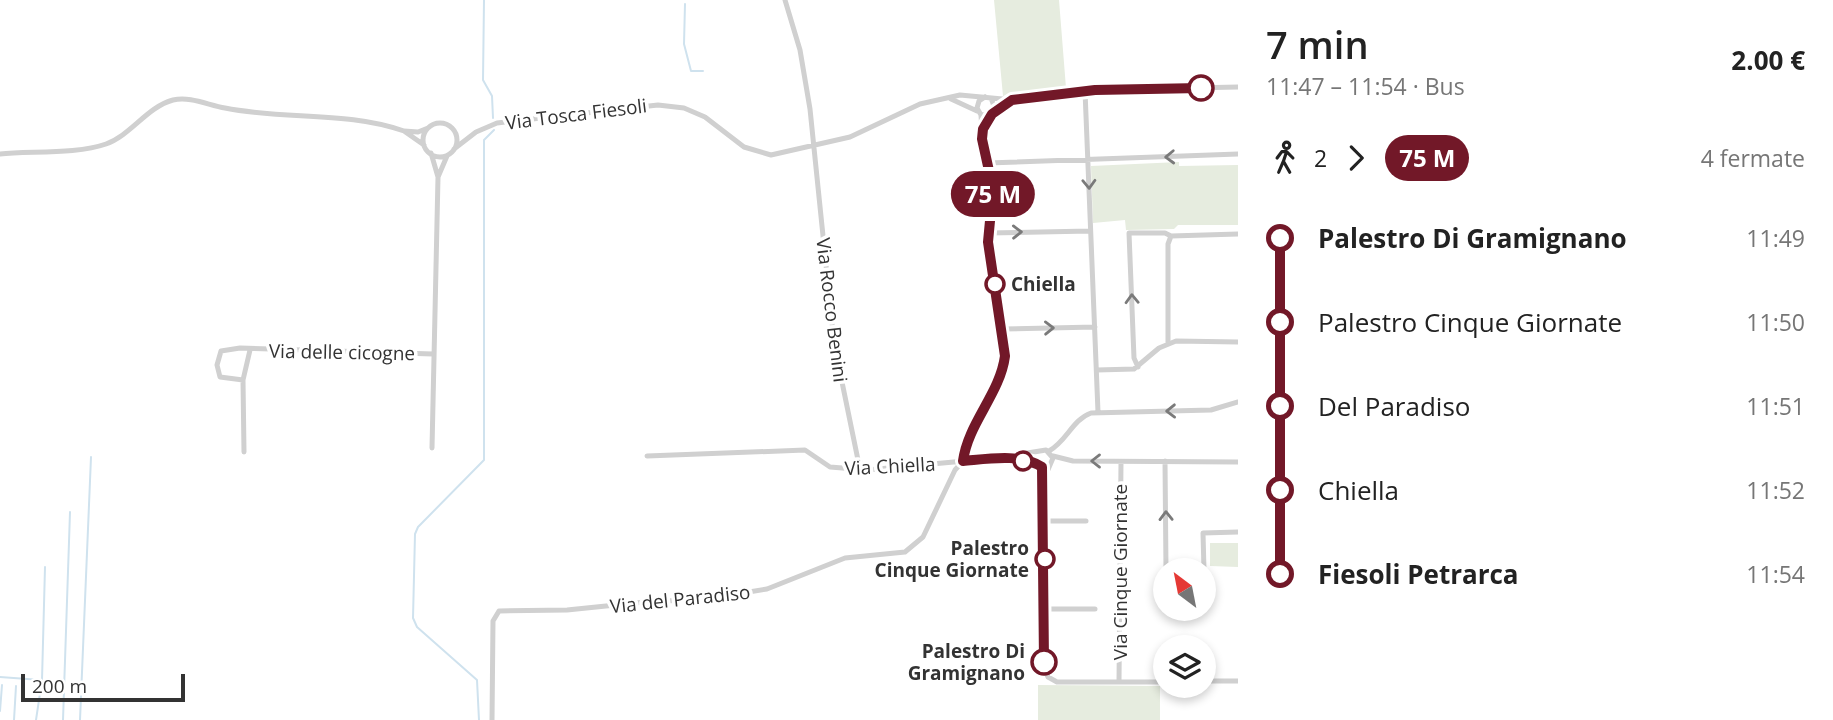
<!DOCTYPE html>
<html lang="it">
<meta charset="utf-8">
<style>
:root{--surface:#fff;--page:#f6f6f6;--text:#222;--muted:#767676}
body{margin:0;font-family:"Open Sans",sans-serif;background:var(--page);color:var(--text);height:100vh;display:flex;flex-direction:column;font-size:26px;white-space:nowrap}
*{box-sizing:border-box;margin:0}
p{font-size:23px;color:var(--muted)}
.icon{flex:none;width:38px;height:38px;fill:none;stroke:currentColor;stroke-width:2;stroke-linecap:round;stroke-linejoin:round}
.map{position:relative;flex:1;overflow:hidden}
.side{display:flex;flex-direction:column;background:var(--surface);width:595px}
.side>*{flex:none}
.badge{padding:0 14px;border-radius:23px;font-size:24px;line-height:46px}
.needle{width:46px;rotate:328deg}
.tools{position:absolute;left:1153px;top:558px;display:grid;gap:14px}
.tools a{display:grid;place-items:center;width:63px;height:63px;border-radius:50%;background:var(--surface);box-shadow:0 4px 10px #0003;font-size:35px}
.scale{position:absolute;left:21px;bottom:18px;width:164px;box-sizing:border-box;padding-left:7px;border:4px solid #333;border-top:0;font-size:19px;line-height:24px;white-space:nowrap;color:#333;-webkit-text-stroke:5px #fff;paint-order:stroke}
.map>.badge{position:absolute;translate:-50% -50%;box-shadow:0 0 0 4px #fff}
.legs{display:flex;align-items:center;gap:10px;height:77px;padding:0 28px;font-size:23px}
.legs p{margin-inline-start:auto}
.head{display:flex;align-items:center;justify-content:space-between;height:119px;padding:0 28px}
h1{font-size:38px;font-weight:600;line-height:52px}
ul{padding:0 28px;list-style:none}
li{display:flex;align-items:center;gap:24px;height:84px;font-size:26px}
li i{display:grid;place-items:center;width:10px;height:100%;margin:0 9px;background:currentColor}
li i::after{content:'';width:18px;height:18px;margin:-9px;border:5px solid;border-radius:50%;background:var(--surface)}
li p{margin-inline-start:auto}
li:first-child i{background:linear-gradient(#0000 50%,currentColor 0)}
li:last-child i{background:linear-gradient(currentColor 50%,#0000 0)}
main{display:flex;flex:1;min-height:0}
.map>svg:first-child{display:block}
.green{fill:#e6ecdf}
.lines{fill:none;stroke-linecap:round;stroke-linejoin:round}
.stream{stroke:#cfe2ee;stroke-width:2}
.street{stroke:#d0d0d0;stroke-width:5}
.oneway{stroke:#7a7a7a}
.line-1-casing{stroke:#fff;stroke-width:16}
.line-1{stroke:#721828;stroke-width:10}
.stop-1-dot{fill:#fff;stroke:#721828;stroke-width:3.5}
.labels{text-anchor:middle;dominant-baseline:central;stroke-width:7;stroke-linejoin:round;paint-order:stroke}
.street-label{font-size:19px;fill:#333;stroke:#fff}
.stop-label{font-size:19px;font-weight:bold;fill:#333;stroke:#fff;text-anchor:end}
</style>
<main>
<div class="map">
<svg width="1238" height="720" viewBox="0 0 1238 720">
<rect width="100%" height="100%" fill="#fff"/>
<path class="green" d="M994 0H1059L1066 88 1003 96Z
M1179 162V166L1238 165V225H1178L1174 229 1126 230 1125 220 1093 223 1091 166Z
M1210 543H1238V567L1210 566Z
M1038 685 1160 686V720H1038Z"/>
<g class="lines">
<path class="stream" d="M484 0 483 80 492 96 493 118
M685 4 684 44 691 71H703
M0 677 41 680
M0 711 2 685
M14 720 16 686
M36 720 42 680 45 567
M63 720 70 512
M80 720 91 457
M479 720 477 680 417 627 413 618 415 534 418 527 484 460V140L494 130"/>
<path class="street" d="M785 0 800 50 810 109 834 343 858 460 867 470
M1085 91 1098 412
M951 99 977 111
M981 115 992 114 1012 100
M423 140a17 17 0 1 1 34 0a17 17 0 1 1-34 0Z
M983 129 995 109 991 98
M424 145 404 131 418 132 428 128
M454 149 476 132 497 123 658 105 684 108 705 117 744 147 771 155 850 137 920 104 960 95 1013 100 1095 90 1238 87
M431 153 438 177 447 156
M0 154C31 151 78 154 106 144 131 135 147 107 173 100 190 96 208 105 225 108 284 120 348 111 404 131
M987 163 1238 154
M988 233 1090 231
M1171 236 1238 234
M1003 329 1095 327
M1168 343V244L1171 236
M1138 367 1134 358 1129 233H1165L1171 236
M1097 370 1134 369 1159 348 1176 341 1238 342
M243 380 220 377 217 365 221 351 240 348 433 354
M432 448 438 177
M1049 451C1067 441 1072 420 1091 413L1211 410 1238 402
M244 452 243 380 250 350
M647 456 805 450 830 467 867 470 997 458 1046 450 1053 458 1044 479
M1053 456 1073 461 1238 462
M1000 459 1034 462 1045 467
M963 461C969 423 999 394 1005 356L988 242 993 189 983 148 981 115 977 108 979 101 985 97
M1165 461 1166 570
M1042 467 1044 667 1048 677 1057 682H1166
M1045 521H1086
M1204 570 1203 533 1238 532
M1045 609H1095
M1204 681H1238
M1119 682 1121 462
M492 720 493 621 499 611 567 610 645 602 706 599 767 589 845 558 905 552 923 537 955 470 963 461"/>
</g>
<defs><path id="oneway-chevron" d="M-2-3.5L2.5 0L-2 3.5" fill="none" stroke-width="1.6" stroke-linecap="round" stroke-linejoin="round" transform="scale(1.75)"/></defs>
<g class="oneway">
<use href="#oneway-chevron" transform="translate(1170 157) rotate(178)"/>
<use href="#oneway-chevron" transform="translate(1089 184) rotate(88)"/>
<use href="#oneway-chevron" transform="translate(1017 232) rotate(-1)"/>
<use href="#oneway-chevron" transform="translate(1132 299) rotate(-92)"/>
<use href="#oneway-chevron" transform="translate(1049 328) rotate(-1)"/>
<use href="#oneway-chevron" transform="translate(1171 411) rotate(179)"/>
<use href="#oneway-chevron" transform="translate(1096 461) rotate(-180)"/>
<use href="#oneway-chevron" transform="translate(1166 516) rotate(-91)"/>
</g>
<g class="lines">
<g class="line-1-casing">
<path id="line-1" d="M1044 662 1042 467C1021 453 987 459 963 461 968 423 1000 394 1005 356L988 242 993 189 982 139 983 129 992 114 1012 100 1095 90 1201 88"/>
</g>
<use href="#line-1" class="line-1"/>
</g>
<g class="stop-1-dot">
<circle cx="1201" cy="88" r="12"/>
<circle cx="995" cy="284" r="9"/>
<circle cx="1023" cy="461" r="9"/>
<circle cx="1045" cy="559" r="9"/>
<circle cx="1044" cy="662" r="12"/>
</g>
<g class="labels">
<g class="street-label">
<text transform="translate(576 114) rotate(-7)">Via Tosca Fiesoli</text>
<text transform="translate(832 310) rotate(83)">Via Rocco Benini</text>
<text transform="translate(342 352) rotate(1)">Via delle cicogne</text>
<text transform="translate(890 466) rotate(-3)">Via Chiella</text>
<text transform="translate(1120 572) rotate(-90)">Via Cinque Giornate</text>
<text transform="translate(680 599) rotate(-6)">Via del Paradiso</text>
</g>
<g class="stop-label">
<text x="1011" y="284" text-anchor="start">Chiella</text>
<text x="1029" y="548">Palestro<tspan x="1029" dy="22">Cinque Giornate</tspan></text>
<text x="1025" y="651">Palestro Di<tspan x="1025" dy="22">Gramignano</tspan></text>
</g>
</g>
</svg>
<div class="tools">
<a><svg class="needle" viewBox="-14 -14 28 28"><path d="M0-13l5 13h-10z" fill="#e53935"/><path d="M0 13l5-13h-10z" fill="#767676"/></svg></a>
<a><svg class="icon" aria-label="layers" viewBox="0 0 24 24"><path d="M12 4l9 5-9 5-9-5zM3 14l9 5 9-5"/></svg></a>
</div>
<div class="scale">200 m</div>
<b class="badge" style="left:993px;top:194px;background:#721828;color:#fff">75 M</b>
</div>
<section class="side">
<div class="head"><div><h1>7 min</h1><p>11:47 – 11:54 · Bus</p></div><b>2.00 €</b></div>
<div class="legs"><svg class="icon" aria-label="walk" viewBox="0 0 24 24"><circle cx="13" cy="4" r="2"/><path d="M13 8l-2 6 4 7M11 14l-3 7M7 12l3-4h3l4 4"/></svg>2<svg class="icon" aria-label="forward" viewBox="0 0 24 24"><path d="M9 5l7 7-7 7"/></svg><b class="badge" style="background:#721828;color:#fff">75 M</b><p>4 fermate</p></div>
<ul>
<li><i style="color:#721828"></i><b>Palestro Di Gramignano</b><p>11:49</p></li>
<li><i style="color:#721828"></i><span>Palestro Cinque Giornate</span><p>11:50</p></li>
<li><i style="color:#721828"></i><span>Del Paradiso</span><p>11:51</p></li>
<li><i style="color:#721828"></i><span>Chiella</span><p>11:52</p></li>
<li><i style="color:#721828"></i><b>Fiesoli Petrarca</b><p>11:54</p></li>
</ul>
</section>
</main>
